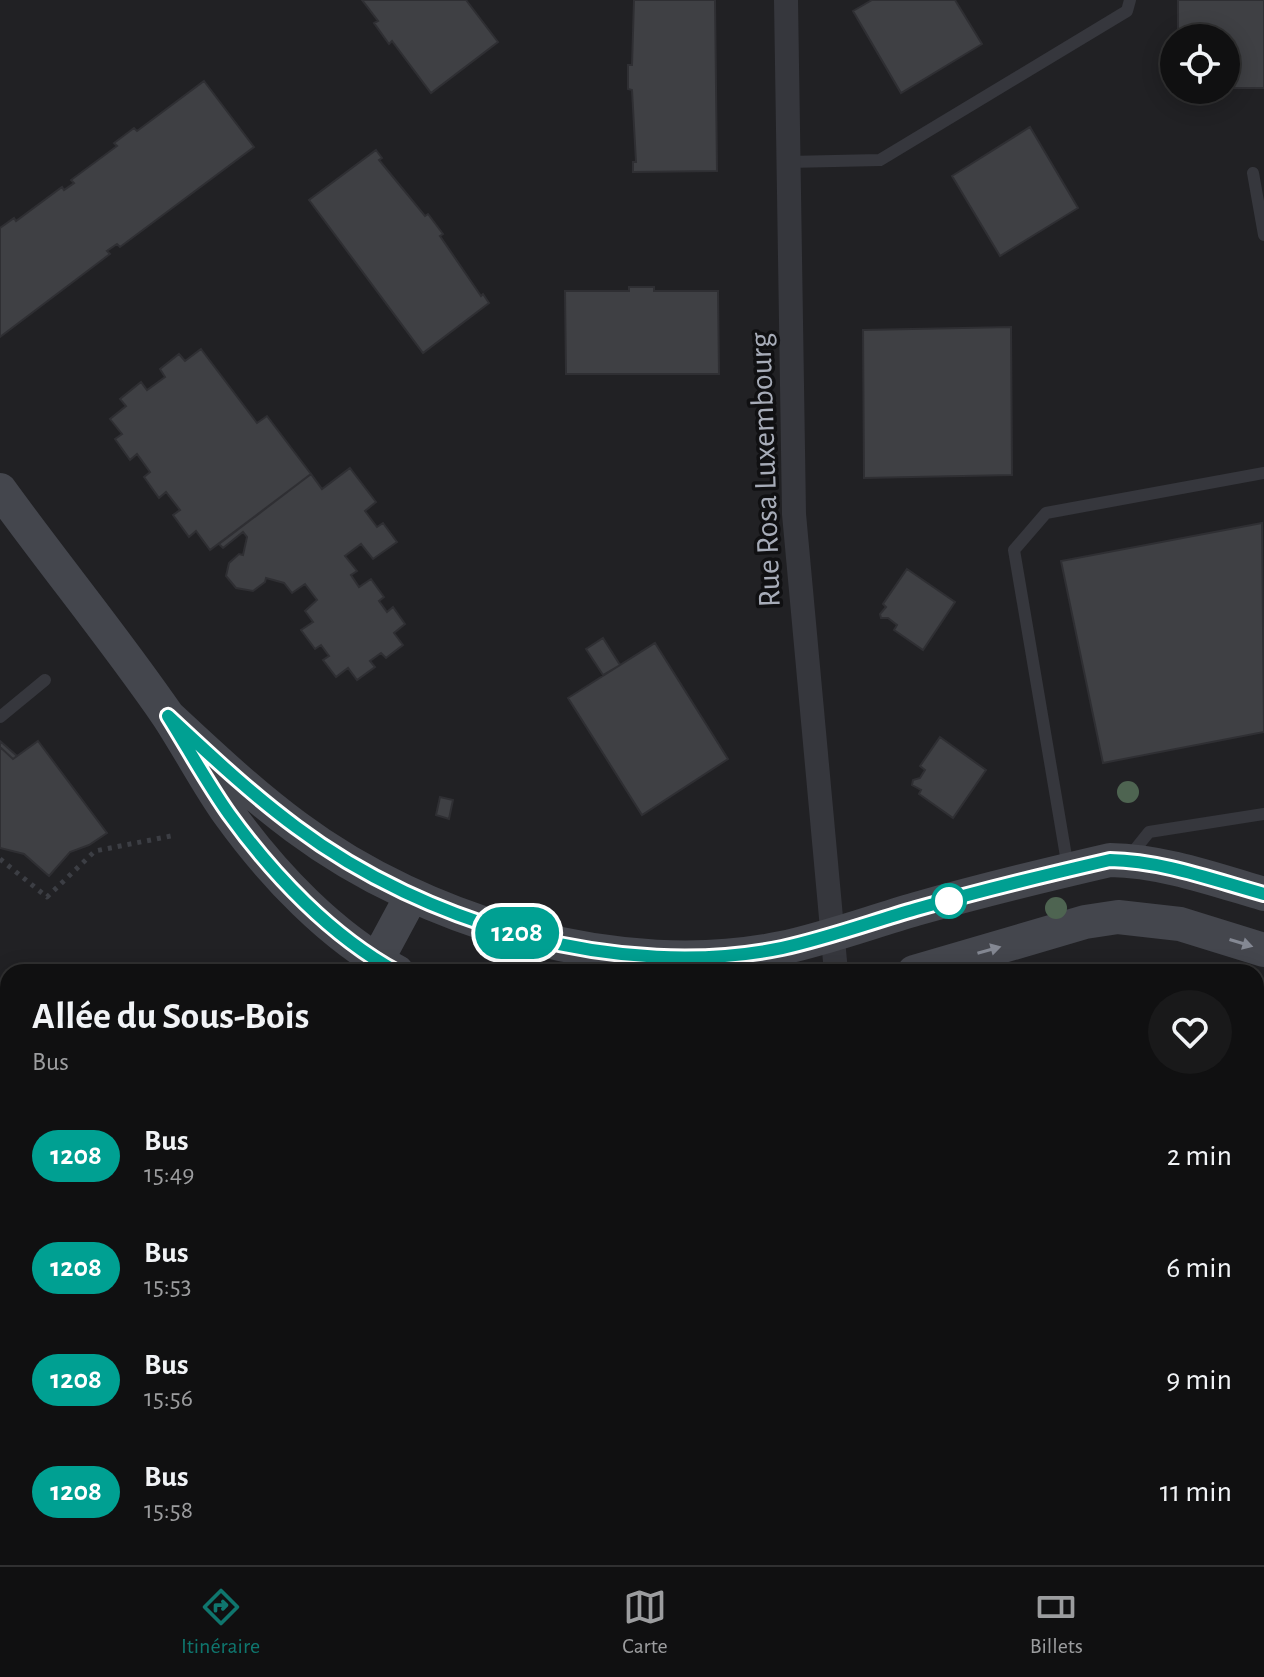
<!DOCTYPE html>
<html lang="fr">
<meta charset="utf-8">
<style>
:root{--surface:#101011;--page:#19191a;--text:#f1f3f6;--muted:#9c9d9f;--line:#303031;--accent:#0f766e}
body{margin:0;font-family:"Alegreya Sans",sans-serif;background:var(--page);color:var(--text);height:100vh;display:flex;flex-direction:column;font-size:30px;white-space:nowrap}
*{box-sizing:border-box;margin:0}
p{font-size:26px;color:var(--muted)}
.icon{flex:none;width:44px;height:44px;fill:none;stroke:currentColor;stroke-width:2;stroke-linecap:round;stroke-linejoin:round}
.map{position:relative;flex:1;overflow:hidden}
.panel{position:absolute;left:0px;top:964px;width:1264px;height:602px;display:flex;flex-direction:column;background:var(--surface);border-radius:24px 24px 0 0;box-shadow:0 4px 20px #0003,0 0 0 2px var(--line)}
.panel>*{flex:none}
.badge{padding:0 16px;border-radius:26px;font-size:28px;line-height:52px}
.controls{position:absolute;left:1160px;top:24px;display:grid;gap:16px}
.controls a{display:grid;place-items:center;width:80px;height:80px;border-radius:50%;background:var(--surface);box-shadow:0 4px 20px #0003,0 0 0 2px var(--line);font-size:40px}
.map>.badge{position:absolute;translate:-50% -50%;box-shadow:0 0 0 4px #fff}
.round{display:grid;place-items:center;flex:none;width:84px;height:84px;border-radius:42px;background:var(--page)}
.overview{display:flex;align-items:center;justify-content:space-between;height:136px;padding:0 32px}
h1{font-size:38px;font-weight:700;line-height:60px}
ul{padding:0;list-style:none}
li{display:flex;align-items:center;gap:24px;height:112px;padding:0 32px}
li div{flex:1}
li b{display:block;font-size:30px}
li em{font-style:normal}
li .badge{min-width:88px;font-weight:700;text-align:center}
.dock{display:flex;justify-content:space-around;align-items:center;height:112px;border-top:2px solid var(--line);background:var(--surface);font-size:22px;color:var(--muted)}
.dock a{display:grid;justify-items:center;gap:4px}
.dock .selected{color:var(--accent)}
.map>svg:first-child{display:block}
.built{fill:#212124;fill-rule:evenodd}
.green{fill:#1d261f}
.building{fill:#3f4044;stroke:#2f2f33;stroke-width:2}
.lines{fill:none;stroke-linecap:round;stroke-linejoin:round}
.path{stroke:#3c3e44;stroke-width:5;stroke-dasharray:4 6;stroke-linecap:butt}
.lane{stroke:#36373d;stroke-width:12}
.street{stroke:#36373d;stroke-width:24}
.secondary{stroke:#44464d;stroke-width:34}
.tree{fill:#4e6451}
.oneway{fill:#848893}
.line-casing{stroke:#fff;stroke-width:18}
.line{stroke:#00a092;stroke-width:12}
.stop-dot{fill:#fff;stroke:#00a092;stroke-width:4}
.labels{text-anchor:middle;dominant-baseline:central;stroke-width:7;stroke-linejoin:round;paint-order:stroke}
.street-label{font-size:32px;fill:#a7acb8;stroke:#101012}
</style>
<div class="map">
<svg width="1264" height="1565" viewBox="0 0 1264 1565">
<rect width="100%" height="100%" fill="#151517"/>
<path class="built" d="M0 0H1264V1565H0ZM1174 38H1226V90H1174ZM8 972H1256V1558H8Z"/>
<path class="green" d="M8 1556V1558H126L107 1565H0Z"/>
<path class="building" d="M362 0H466L498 42 431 93 392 41 389 44 374 23 378 21Z
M634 0H715L717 171 633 172V162H636L632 90 628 89V65H632Z
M872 0H955L982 44 901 93 853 11Z
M1178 0H1264V88H1226V38H1178Z
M204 81 254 147 120 247 117 244 107 251 110 254 0 337V228L14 218 16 221 62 187 64 190 74 183 71 180 117 146 114 143 134 128 137 131Z
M1030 127 1078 208 1000 256 952 176Z
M376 150 382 158 379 160 425 216 428 214 443 234 440 236 481 296 483 294 489 303 423 353 309 200Z
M629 287H654V291H718L719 374H566L565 291H629Z
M1011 327 1012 475 864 478 863 330Z
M201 349 257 423 267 416 311 474 210 550 196 531 189 537 173 515 180 510 166 492 159 498 144 477 150 472 137 454 130 460 115 439 122 434 110 419 126 406 120 399 141 382 147 390 165 377 160 369 179 354 185 361Z
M350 468 376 502 365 511 377 527 383 523 397 542 373 559 361 544 345 556 357 571 351 575 359 587 371 579 384 597 379 601 387 612 393 607 405 624 394 633 403 645 386 658 381 653 370 661 375 667 357 680 348 668 336 677 323 660 329 656 321 645 315 649 301 630 313 622 305 611 317 600 305 584 292 593 284 583 266 578 265 582 253 591 236 588 226 576 229 563 239 554 243 555 247 537 243 532 223 548 219 544 311 474 322 489Z
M1262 523 1264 732 1103 763 1061 561Z
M907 569 955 602 923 650 894 630 897 625 888 618H881L880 614 886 607 883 604Z
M603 638 620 665 603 675 586 649Z
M655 643 728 759 642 815 568 698Z
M940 737 986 770 953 818 919 794 921 790 912 785 913 780 920 778 925 770 920 766Z
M0 741 17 756 13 759 0 747Z
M38 741 107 833 89 845 70 852 49 876 24 854 0 848V747L13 759Z
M440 797 453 800 449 819 436 815Z
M1264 1358V1565H950L960 1558H1256V1364Z"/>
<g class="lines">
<path class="path" d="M0 859 47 897 95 851 171 836"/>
<path class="lane" d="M788 162 880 160 1127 11 1130 0
M1253 173 1264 235
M0 717 45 680
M1129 857 1149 832 1264 814
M1068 868 1014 550 1046 513 1264 473
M1165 972H1180
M1256 1068 1264 1081
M1256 1251 1264 1246
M0 1404 8 1397
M0 1508 8 1516
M831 1565 833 1558"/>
<path class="street" d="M786 0 794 514 836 972"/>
<path class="secondary" d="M0 490C55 566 115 639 168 716 189 748 207 783 229 814 273 875 331 936 397 972
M168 716C209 754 250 793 296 827 426 924 621 981 782 948 828 938 871 922 916 909 980 891 1045 875 1110 860 1163 861 1213 879 1264 894
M377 960 412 895
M914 972 1085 922 1118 917 1180 924 1264 950"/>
</g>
<g class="tree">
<circle cx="1128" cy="792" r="11"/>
<circle cx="1056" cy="908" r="11"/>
</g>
<defs><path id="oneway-solid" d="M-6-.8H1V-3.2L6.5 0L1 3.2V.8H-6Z" transform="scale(2)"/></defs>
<g class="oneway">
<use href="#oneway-solid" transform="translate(1241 943) rotate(17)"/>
<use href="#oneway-solid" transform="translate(989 950) rotate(-16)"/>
</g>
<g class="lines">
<g class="line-casing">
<path id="line" d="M397 972C331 936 273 875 229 814 207 783 188 748 168 716 209 754 250 793 296 827 426 925 621 981 782 948 828 938 871 922 916 909 980 891 1045 875 1110 860 1163 861 1213 880 1264 894"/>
</g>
<use href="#line" class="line"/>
</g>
<circle class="stop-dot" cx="949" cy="901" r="16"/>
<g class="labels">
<g class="street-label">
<text transform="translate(765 470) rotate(-92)">Rue Rosa Luxembourg</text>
</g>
</g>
</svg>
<div class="controls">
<a><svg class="icon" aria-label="locate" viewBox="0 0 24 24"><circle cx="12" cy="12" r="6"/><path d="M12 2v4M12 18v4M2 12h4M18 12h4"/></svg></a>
</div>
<b class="badge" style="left:517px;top:933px;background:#00a092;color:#fff">1208</b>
<section class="panel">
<div class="overview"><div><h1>Allée du Sous-Bois</h1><p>Bus</p></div><a class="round"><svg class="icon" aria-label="heart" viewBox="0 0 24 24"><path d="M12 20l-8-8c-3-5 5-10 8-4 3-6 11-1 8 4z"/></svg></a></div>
<ul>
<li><span class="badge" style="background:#00a092;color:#fff">1208</span><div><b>Bus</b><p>15:49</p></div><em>2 min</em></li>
<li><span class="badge" style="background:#00a092;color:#fff">1208</span><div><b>Bus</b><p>15:53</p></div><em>6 min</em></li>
<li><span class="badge" style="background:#00a092;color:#fff">1208</span><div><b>Bus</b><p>15:56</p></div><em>9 min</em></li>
<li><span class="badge" style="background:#00a092;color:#fff">1208</span><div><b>Bus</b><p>15:58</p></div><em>11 min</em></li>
</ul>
</section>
</div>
<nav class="dock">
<a class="selected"><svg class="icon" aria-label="directions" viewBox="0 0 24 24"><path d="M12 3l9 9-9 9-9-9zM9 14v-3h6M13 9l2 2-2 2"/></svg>Itinéraire</a>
<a><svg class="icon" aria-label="map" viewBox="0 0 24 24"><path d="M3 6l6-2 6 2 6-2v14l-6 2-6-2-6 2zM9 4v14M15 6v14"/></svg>Carte</a>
<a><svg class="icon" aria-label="tickets" viewBox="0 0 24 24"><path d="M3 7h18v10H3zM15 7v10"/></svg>Billets</a>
</nav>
